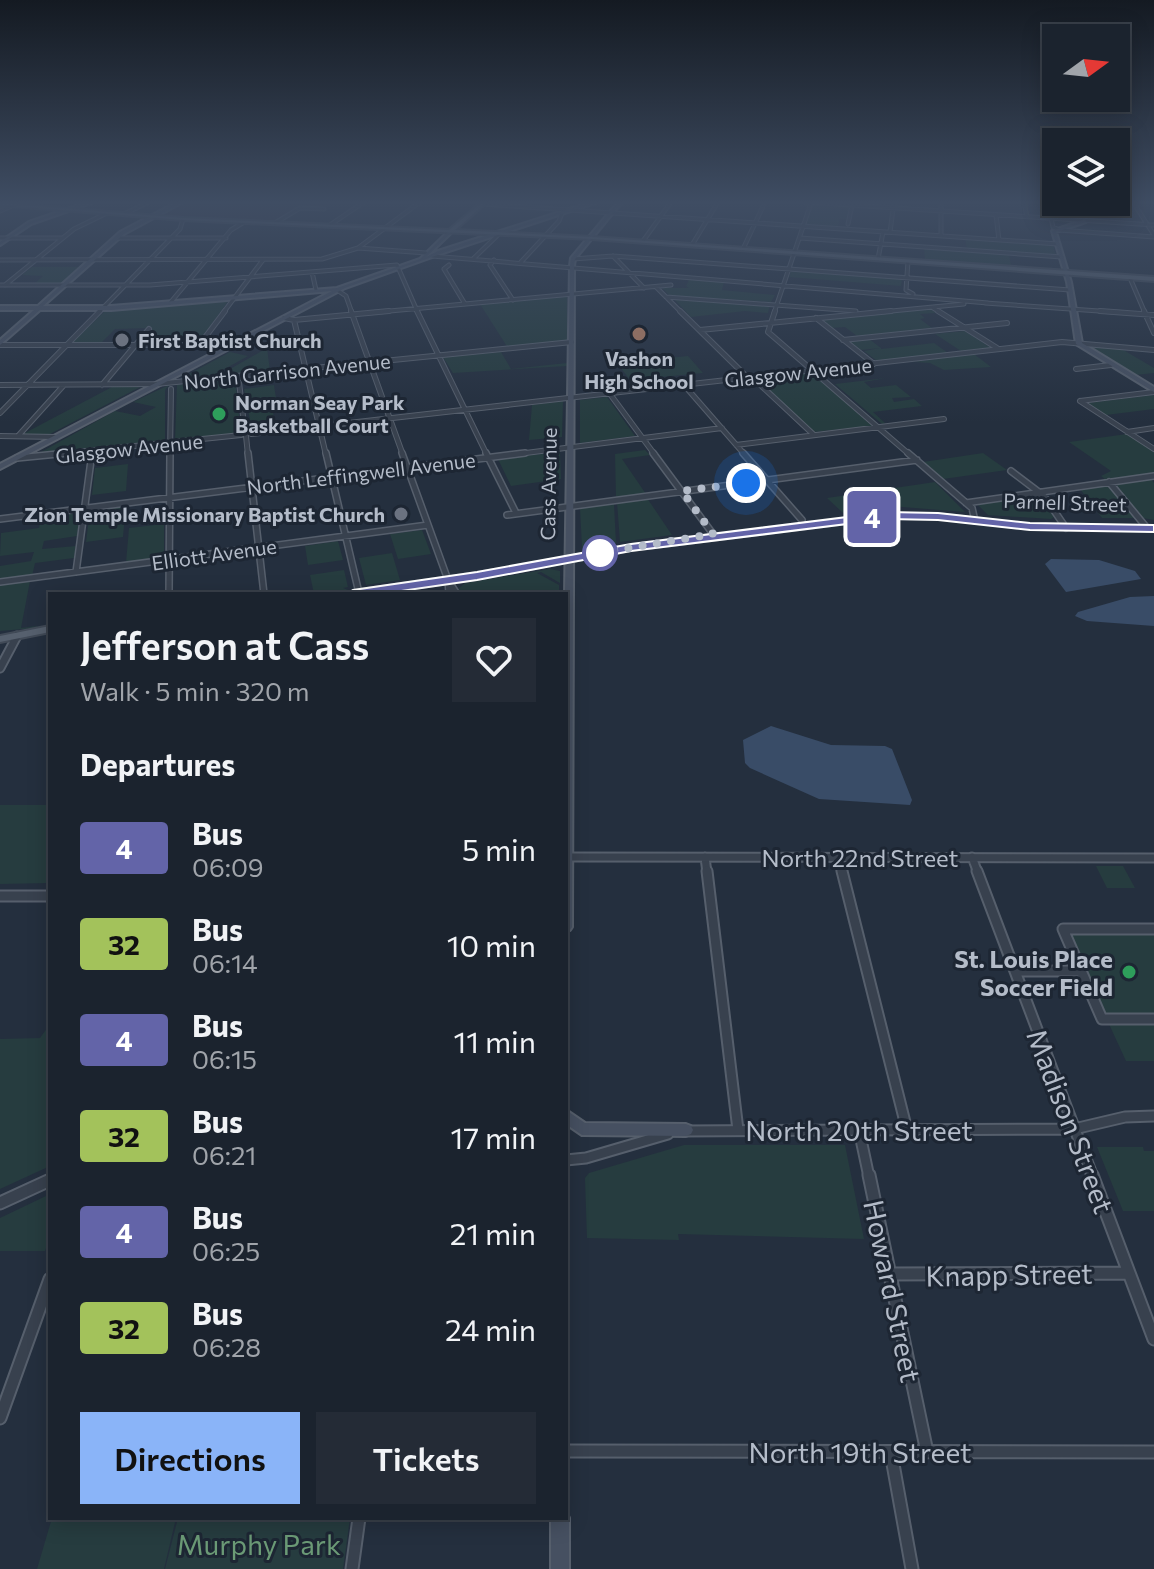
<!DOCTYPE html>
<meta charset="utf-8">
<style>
:root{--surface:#1b232e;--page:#242b36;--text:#f1f3f6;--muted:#a0a4aa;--line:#39404a;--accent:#8ab4f8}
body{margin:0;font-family:Commissioner,sans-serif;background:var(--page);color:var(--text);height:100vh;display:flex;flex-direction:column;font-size:30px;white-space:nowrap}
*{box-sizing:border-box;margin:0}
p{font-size:26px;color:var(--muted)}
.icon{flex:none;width:44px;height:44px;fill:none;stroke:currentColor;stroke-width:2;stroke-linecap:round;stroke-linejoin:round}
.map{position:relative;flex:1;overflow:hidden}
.drawer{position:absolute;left:48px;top:592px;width:520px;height:928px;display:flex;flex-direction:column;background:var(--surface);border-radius:0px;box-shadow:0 4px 20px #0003,0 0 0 2px var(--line)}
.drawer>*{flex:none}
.badge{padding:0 16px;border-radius:6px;font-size:28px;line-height:52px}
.needle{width:52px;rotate:75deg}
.controls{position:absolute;left:1042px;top:24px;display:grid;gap:16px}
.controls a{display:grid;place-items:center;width:88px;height:88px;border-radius:0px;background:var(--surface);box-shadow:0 4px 20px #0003,0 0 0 2px var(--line);font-size:40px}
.you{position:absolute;width:40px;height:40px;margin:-20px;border:6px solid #fff;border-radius:50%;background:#1a73e8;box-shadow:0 0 0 12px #1a73e833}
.map>.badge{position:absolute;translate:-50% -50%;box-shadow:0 0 0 4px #fff}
h2{padding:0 32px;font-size:30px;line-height:72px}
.round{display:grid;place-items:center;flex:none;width:84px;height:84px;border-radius:0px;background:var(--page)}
.overview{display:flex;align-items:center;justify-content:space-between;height:136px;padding:0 32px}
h1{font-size:38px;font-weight:600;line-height:60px}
.action{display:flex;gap:16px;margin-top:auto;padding:16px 32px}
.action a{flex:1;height:92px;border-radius:0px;background:var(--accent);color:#111;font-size:32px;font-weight:600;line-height:92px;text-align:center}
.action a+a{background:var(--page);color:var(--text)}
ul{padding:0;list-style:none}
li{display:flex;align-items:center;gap:24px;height:96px;padding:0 32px}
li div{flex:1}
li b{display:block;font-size:30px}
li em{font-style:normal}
li .badge{min-width:88px;font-weight:700;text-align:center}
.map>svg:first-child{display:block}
.medical{fill:#32303f}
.green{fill:#263c3f}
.water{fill:#394c67}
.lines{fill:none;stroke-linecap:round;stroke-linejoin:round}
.street-far5-casing{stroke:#565f6c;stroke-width:5}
.street-far4-casing{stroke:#565f6c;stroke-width:6}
.street-far3-casing{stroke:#565f6c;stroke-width:8}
.street-far2-casing{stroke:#565f6c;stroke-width:11}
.street-far1-casing{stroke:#565f6c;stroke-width:13}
.street-casing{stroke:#565f6c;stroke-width:15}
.secondary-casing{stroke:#565f6c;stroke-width:4}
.primary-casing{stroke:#414a57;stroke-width:4}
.street-far5{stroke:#38414e;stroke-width:3}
.street-far4{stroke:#38414e;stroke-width:4}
.street-far3{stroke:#38414e;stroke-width:5}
.street-far2{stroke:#38414e;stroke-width:7}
.street-far1{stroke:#38414e;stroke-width:9}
.street{stroke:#38414e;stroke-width:11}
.secondary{fill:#465061;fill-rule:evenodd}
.primary{fill:#56606e;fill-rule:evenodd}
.line{fill:#6364a8;stroke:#fff;stroke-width:2}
.walk{stroke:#b4bcc9;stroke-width:8;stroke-dasharray:0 14.4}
.education-dot{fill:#8d6e63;stroke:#1d2633;stroke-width:3}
.worship-dot{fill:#6b7280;stroke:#1d2633;stroke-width:3}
.leisure-dot{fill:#2e9e5b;stroke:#1d2633;stroke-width:3}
.stop-dot{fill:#fff;stroke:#6364a8;stroke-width:4}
.labels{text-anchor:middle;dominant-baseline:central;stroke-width:6;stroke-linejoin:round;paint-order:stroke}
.far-poi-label{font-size:20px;font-weight:bold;fill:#b4bcc9;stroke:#1d2633;text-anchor:start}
.far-street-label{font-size:20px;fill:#b4bcc9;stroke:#1d2633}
.street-label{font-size:24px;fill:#b4bcc9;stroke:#1d2633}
.poi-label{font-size:24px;font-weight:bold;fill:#b4bcc9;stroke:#1d2633;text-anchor:end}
.near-street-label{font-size:28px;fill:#b4bcc9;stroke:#1d2633}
.near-park-label{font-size:28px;fill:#6b9a76;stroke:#1d2633}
</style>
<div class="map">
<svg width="1154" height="1569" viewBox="0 0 1154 1569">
<rect width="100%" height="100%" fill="#242f3e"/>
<path class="medical" d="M187 202H334L324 209 299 207 273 222 161 215Z"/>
<path class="green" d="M813 204 851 206 848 219H840L837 228 806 225Z
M965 238 1053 245 1056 256 967 249Z
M924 248 1009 254 1011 266 925 259Z
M32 267H79L61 284H34L43 276 22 275Z
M791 271 902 279 901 286 789 277Z
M689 280 724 282 722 290 775 295 771 302 670 296 662 288H689L686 286Z
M567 296V341L508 348 480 304Z
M673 298 770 305 768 313 745 311 691 317Z
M229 300 198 343H141L151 328 115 329 101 343 73 342 106 310Z
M931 309 936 313 920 314 925 318 920 319 932 328 857 336 845 327 831 328 820 320Z
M965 331 991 348 961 351 935 334Z
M869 339 881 348V349L934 343 948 353 877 361 864 351 880 348 861 350 849 341Z
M1086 346 1120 348 1154 368V373L1134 375Z
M267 348 270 371 216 377Z
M230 352 248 356 212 376 178 380Z
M501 352 511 369 567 363V366L453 373 443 357Z
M974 354 991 367 944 370 930 363 913 362Z
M688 356 703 373 630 380 617 363Z
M812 373 871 425V426L813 432 758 379Z
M886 378 864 382 871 388 896 385 911 397 892 398 894 402 914 399 922 406 873 412 885 423 882 424 835 384Z
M224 380 225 388 236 387 241 433 175 440 177 385Z
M169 385 165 390V442L34 456 115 411 140 416 156 407 133 402Z
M274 385 278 411 273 412 275 427 252 430 244 389Z
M112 387H140L50 434H23Z
M1154 395V409L1106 415 1088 403Z
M607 397 635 436 580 443V400Z
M563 401 562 437 529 440 532 405Z
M1127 434 1154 452V473L1106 480 1101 476 1111 471 1069 442Z
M645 450 650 455 622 459 646 494 616 498 615 454Z
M560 452 561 479 511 486 498 459Z
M983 453 1007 470 943 479 923 462Z
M128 464 126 491 92 495 95 468Z
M1151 479 1154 483V520L1143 518 1116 484Z
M935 482 965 512 890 506 843 513 827 498Z
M1107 486H1109L1134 518H1102L1080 489Z
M1038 495 1054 517 1051 519 988 515 977 504Z
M647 498 672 535 620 542 617 502Z
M126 504 123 537 86 542 90 510Z
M614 504 616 543 582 548 580 508Z
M80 511 77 536 44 541 42 549 76 546 74 558 35 563 32 576 0 580V566L31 561 34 552 0 556 1 533 39 528 42 514Z
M164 524V558L126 563 129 528Z
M422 530 431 554 398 559 390 534Z
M338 541 343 560 308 565 305 546Z
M392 553 400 580 366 585 359 558Z
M550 569 560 571V583L541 572 537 573 559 585V594H461L459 588 465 583Z
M344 570 348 587 343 588 348 590 314 594 310 575Z
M30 581 21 628 37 626 36 628 0 631V585Z
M0 805H50V883L0 884Z
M1096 866H1123L1135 888H1107Z
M1070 933H1154V1014H1105Z
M50 1024V1166L0 1189V1039L40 1038Z
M1109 1024H1154V1061H1126Z
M684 1145H845L864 1239 678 1234 679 1240 587 1238 585 1178 589 1173Z
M1097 1147H1143L1144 1151H1154V1211H1123Z
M46 1196 50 1197V1238L45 1251H0V1218Z
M52 1518H176L164 1569H37Z
M178 1518H350L343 1569H165Z"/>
<path class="water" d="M1051 559 1099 560 1135 571 1141 579 1066 592 1045 564Z
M1154 596V626L1087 621 1075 616 1078 612 1130 597Z
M771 726 831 745 885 746 892 749 912 800 910 805 819 799 750 768 745 763 743 740Z"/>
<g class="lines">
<g class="street-far5-casing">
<path id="street-far5" d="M805 202 1154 225
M941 202V236
M1024 202 1027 217
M1133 202 1154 235
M484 204 1058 244
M0 211 21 202
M124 214 149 202
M996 215 999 240
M1051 218 1053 227 1059 230 1154 237
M275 223 300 208 324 209
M848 224 852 205
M330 225 364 202
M890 232 894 202
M0 238H62
M116 238H226
M800 238 1062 257
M643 241 671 202
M692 245 718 202
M358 248 426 253
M743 249 765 202
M432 256 988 303
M613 256 644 288
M474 258 500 233
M573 259 613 256 1070 290
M878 259 883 232
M0 260 322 259 358 248 420 202
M494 260 490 265 513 300
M908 261 906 290 913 294
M521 262 559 221 562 213
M449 265 444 269 465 304
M312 272 316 290
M1130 278 1145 313
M0 285H150L397 265 418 313
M5 285 74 229 107 213
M656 287 682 313
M337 290 346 296 352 313
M666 297 856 311
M170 303 231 230 244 222
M985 303 1128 313
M933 308 941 313
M98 313 180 229 183 219
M223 313 263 260
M368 313 671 285
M774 313 811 203
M871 313 964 304"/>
</g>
<g class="street-far4-casing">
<path id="street-far4" d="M351 311 403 455
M417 311 487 455
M680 311 748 378
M775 311 768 332 910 455
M938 311 997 348
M1100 311 1154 315
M1144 311 1154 333
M284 318 294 320 389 311
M816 318 874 364
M294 320 326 455
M700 330 891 311
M843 340 1007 323
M200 344 225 311
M0 345H233
M1076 369 1111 365
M753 378 814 435
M239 382 245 433
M0 385 156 384 572 342
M102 385 149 329
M684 385 745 455
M610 394 655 455
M1080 401 1154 449
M1080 401 1154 392
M0 413 100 311
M1127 432 1154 428
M251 434 1062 342 1154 350
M0 436 56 437
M18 436 64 385
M246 436 248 455
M736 445 944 419
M48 455 241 435
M170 455 171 389
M510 455 722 428"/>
</g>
<g class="street-far3-casing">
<path id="street-far3" d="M248 453 264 594
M326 453 359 593
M402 453 448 580 457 594
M486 453 516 513
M653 453 713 534
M743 453 802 520
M908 453 972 508 975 521
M17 458 68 453
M1011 471 1044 496 1066 528
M1109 482 1147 528
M966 503 1154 476
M507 515 917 460
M0 519 525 453
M76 572 92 453
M448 580 449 594
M0 582 428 525
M169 594 170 453"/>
</g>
<g class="street-far2-casing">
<path id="street-far2" d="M0 668 17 636
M567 857 1154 858
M705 857 707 873
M838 857 842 873
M972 857 978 873"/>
</g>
<g class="street-far1-casing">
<path id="street-far1" d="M707 871 738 1130
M842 871 907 1130
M977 871 1093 1177
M0 896H50
M1154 929H1063L1102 1019H1154
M1015 971H1081
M859 1130 869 1177
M684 1131 1074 1129 1125 1117 1154 1116
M566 1160 586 1158 668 1134"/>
</g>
<g class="street-casing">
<path id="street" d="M869 1175 927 1452
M1092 1175 1154 1339
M0 1203 50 1180
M890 1274 1129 1273
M0 1418 50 1279
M566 1451 1154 1452
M891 1453 912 1569
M352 1569 359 1518"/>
</g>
<g class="secondary-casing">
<path id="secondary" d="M87 202H94L31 224 0 245V242L29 222Z
M177 202H183L124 234 43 306H111L337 288 420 259 450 230 453 231 426 257 438 251 591 202H598L446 252 345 288 0 469V464L332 291 111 310H40L0 345V340L34 310H0V306H38L120 232Z
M618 202H622L575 259 574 266 572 927 570 930 566 931 565 594 570 266 571 258Z
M1077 202H1081L1086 222 1056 232 1071 282 1082 343 1154 387V392L1076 344 1067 282 1052 231 1083 220Z
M566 1110 585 1123 686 1124 691 1126 693 1130 691 1134 686 1136 582 1135 566 1124Z
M566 1512 569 1518V1569H551V1518H566Z"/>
</g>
<g class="primary-casing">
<path id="primary" d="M482 202H487L455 230 592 237 1154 277V281L592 239 183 220 0 205V203L183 218 449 230Z
M887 514H938L1030 525 1154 526V530L1030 529 938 518H887L631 550 477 579 371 594H349L353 591 477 573 631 546Z
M50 626V632L0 642V636Z"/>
</g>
<use href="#street-far5" class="street-far5"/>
<use href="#street-far4" class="street-far4"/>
<use href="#street-far3" class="street-far3"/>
<use href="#street-far2" class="street-far2"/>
<use href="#street-far1" class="street-far1"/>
<use href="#street" class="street"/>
<use href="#secondary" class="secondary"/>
<use href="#primary" class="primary"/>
</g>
<linearGradient id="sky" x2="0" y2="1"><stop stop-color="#141a22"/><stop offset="0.48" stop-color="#3f4d63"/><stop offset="1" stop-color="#3f4d63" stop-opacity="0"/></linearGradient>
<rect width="1154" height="422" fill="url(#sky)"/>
<path class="line" d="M887 512 938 513 1030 523 1154 525V532L1030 530 938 520 887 519 631 551 477 580 353 598 347 594 353 590 477 572 631 544Z"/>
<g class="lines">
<path class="walk" d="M600 553 713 534 682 491 746 483"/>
</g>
<circle class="education-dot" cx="639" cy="334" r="8"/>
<g class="worship-dot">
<circle cx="122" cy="340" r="8"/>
<circle cx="401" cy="514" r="8"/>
</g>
<g class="leisure-dot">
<circle cx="219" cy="414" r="8"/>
<circle cx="1129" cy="972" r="8"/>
</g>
<circle class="stop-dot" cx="600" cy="553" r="16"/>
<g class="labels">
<g class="far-poi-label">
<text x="138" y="340">First Baptist Church</text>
<text x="639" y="358" text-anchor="middle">Vashon<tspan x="639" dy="23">High School</tspan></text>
<text x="235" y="402">Norman Seay Park<tspan x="235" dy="23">Basketball Court</tspan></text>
<text x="385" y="514" text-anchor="end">Zion Temple Missionary Baptist Church</text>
</g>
<g class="far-street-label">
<text transform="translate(287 371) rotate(-6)">North Garrison Avenue</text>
<text transform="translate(798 372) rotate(-6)">Glasgow Avenue</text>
<text transform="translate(129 448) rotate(-6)">Glasgow Avenue</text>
<text transform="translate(361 473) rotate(-7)">North Leffingwell Avenue</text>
<text transform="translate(548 484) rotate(-89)">Cass Avenue</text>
<text transform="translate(1065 502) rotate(2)">Parnell Street</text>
<text transform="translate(214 554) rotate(-8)">Elliott Avenue</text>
</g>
<g class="street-label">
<text x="860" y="857">North 22nd Street</text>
</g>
<g class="poi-label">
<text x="1113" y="958">St. Louis Place<tspan x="1113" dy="28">Soccer Field</tspan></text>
</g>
<g class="near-street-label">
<text transform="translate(1071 1121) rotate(69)">Madison Street</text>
<text x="859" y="1130">North 20th Street</text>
<text transform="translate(1009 1274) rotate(-1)">Knapp Street</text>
<text transform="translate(893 1291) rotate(78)">Howard Street</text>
<text x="860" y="1452">North 19th Street</text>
</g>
<g class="near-park-label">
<text x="259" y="1544">Murphy Park</text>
</g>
</g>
</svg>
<div class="controls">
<a><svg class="needle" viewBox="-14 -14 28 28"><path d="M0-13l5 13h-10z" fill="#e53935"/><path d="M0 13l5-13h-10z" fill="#a0a4aa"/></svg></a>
<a><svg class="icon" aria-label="layers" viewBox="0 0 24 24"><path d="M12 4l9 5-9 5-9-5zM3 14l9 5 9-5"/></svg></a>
</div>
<div class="you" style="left:746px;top:483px"></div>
<b class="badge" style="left:872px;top:517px;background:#6364a8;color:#fff">4</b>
<section class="drawer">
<div class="overview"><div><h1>Jefferson at Cass</h1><p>Walk · 5 min · 320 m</p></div><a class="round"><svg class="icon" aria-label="heart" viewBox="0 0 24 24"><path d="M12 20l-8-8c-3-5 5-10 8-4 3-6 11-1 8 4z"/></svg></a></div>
<h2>Departures</h2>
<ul>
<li><span class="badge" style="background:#6364a8;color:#fff">4</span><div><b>Bus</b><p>06:09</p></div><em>5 min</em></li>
<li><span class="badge" style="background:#a3c25b;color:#111">32</span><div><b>Bus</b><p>06:14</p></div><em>10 min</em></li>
<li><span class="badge" style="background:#6364a8;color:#fff">4</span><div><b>Bus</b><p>06:15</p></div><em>11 min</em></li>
<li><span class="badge" style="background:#a3c25b;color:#111">32</span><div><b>Bus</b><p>06:21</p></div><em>17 min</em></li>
<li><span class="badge" style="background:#6364a8;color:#fff">4</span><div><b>Bus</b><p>06:25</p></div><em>21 min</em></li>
<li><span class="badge" style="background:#a3c25b;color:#111">32</span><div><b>Bus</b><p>06:28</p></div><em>24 min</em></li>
</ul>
<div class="action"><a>Directions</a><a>Tickets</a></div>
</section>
</div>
